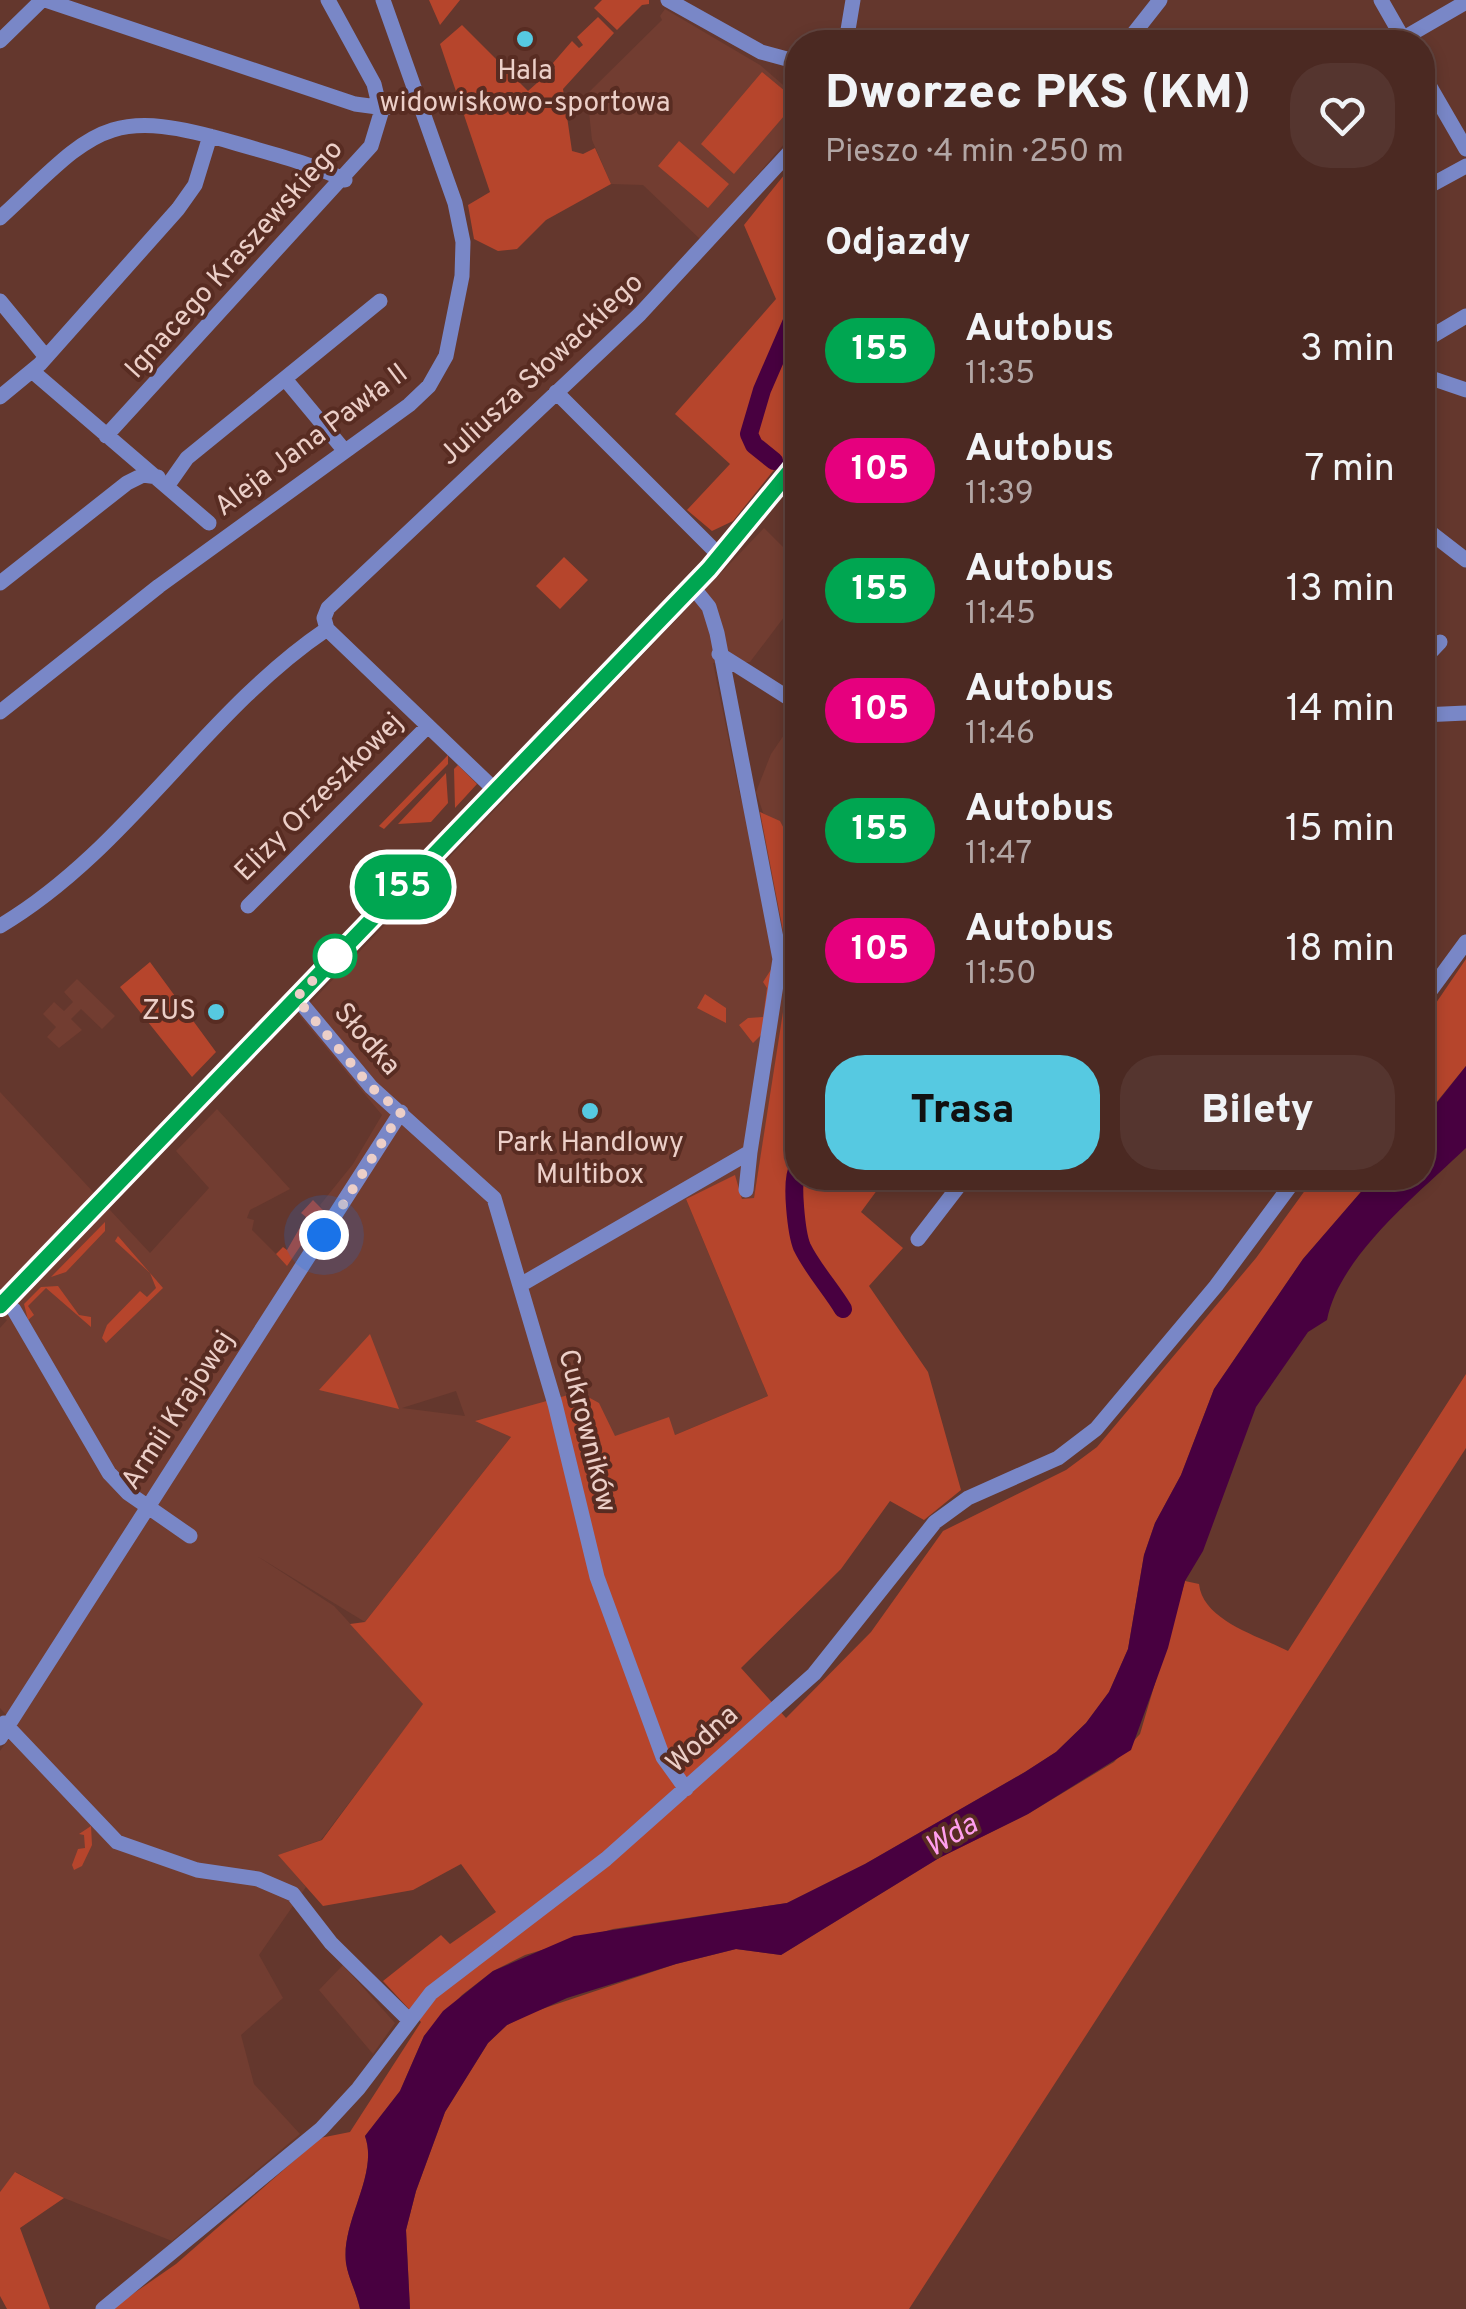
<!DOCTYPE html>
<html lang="pl">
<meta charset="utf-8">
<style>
:root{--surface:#4b2922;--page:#55352f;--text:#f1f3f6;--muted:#b2a6a5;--line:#624540;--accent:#56c9e1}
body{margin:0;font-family:Overpass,sans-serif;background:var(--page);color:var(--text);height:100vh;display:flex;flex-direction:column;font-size:38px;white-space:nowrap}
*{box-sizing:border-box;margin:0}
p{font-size:32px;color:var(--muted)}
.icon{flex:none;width:55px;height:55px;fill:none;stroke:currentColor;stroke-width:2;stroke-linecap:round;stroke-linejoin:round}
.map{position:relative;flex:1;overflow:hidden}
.panel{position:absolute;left:785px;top:30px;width:650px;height:1160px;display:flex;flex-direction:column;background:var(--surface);border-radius:40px;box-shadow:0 5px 15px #0003,0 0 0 2px var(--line)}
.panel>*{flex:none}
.badge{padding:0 20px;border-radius:32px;font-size:35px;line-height:65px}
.you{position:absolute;width:50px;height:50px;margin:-25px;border:8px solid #fff;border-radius:50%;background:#1a73e8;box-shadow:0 0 0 15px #1a73e833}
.map>.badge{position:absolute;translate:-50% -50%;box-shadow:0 0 0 5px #fff}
h2{padding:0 40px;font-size:38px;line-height:90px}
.round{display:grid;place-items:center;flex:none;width:105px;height:105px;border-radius:40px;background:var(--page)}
.overview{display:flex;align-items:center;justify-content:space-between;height:170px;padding:0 40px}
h1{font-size:48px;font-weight:800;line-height:75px}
.action{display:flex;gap:20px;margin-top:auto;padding:20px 40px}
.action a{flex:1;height:115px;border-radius:40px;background:var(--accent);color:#111;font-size:40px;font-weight:800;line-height:115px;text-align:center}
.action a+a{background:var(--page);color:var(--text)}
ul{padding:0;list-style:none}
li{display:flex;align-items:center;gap:30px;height:120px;padding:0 40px}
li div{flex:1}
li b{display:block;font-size:38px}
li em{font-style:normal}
li .badge{min-width:110px;font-weight:700;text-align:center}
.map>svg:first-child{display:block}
.built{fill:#723d31;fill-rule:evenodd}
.green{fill:#b6452c}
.water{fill:#480040}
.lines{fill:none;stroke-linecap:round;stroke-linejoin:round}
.river{stroke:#480040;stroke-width:18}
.minor{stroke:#7987c7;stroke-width:15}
.line-casing{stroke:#fff;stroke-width:22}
.line{stroke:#00a651;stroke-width:15}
.walk{stroke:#eccfc8;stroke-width:10;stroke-dasharray:0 18}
.poi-dot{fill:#56c9e1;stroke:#582c22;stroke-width:4}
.stop-dot{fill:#fff;stroke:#00a651;stroke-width:5}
.labels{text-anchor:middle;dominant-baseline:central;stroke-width:8;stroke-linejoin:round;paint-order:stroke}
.poi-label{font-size:28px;fill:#eccfc8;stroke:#582c22}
.street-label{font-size:28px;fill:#eccfc8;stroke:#582c22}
.water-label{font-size:30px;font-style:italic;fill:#ff9eed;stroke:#582c22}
</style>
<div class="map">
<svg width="1466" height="2309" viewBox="0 0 1466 2309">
<rect width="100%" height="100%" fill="#64372d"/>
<path class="built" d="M665 9 760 65 797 97V129L701 240 643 185 611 184 592 140 587 94 662 20 660 16Z
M764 528 797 561V600L750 662 713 663 741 800 760 812 788 949 790 978 754 1199H742L735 1176 686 1199 768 1396 675 1435 668 1418 614 1437 599 1404 477 1420 511 1437 365 1622 257 1556 334 1606 424 1704 321 1840 279 1855 306 1887 259 1955 283 1998 241 2035 254 2084 300 2134 172 2241 64 2198 16 2172 0 2192V1751L17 1727 0 1708V1328L7 1320 0 1313V1092L150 1253 209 1188 176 1151 217 1109 290 1189 250 1210 247 1218 254 1220 252 1230 287 1265 323 1211 320 1205 353 1164 382 1115 299 1015ZM456 1391 465 1416 402 1408Z
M797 716 798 854 769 830 756 792 771 754Z
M77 979 115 1016 102 1029 81 1009 71 1019 82 1030 59 1048 47 1037 56 1027 43 1014 54 1002 64 1011 73 1002 64 992Z
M343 1965 395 2023 373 2054 319 1990Z"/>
<path class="green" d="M429 0H460L440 25Z
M602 0H649V4L642 5 617 30 594 8Z
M598 17 614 33 563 89 572 151 583 154 595 148 611 184 546 220 517 249 498 251 474 239 468 205 490 192 440 44 462 25 528 91 555 67 553 63 572 41 579 48 583 45 577 37Z
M762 72 797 101 734 174 701 144Z
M679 141 729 184 708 208 658 166Z
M797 159V441L733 521 712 531 687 510 730 464 675 414 776 299 744 225Z
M564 557 588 580 560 609 536 586Z
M448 755V764L384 829 379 826Z
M458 765 477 784 455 808 454 769Z
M446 773 448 803 431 822 398 824Z
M760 812 780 821 797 854 798 1178H886L861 1212 903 1248 869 1286 928 1372 961 1490 924 1520 890 1501 841 1569 741 1668 786 1718 871 1632 943 1531 1066 1470 1097 1447 1256 1258 1314 1178H1373L1303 1259 1214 1389 1181 1475 1155 1523 1144 1555 1128 1649 1109 1692 1086 1723 1056 1752 1025 1772 865 1864 787 1903 613 1929 525 1955 493 1971 462 1995 424 2036 400 2091 365 2136C379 2175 341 2221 346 2263 348 2277 357 2294 360 2309H111L176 2264 320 2138 350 2132 421 2022 383 1981 441 1935 450 1944 496 1912 461 1864 413 1890 323 1906 278 1855 322 1840 423 1704 350 1624 365 1622 511 1437 475 1421 579 1392 599 1403 615 1436 669 1417 675 1435 768 1396 686 1199 735 1175 742 1199 754 1198 790 967Z
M1466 959V1066L1422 1120 1423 1022Z
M150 962 216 1052 192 1077 120 987Z
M774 965 762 1034 753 1043 739 1025 748 1018 763 1017 767 988 763 982Z
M705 994 726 1008V1023L697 1008Z
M313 1200 324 1211 287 1266 276 1254 283 1247 287 1250 306 1217 301 1213Z
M105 1222V1231L66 1272 51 1277Z
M118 1236 163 1288 106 1343 102 1338 107 1325 140 1291 147 1297 156 1288 150 1273 115 1241Z
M58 1286 79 1315 91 1317V1327L46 1288 28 1306 34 1315 28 1320 24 1304 41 1287Z
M370 1334 399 1409 319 1390Z
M1466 1374V1448L909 2309H410L406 2230 416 2191 445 2112 488 2043 507 2025 533 2012 676 1964 736 1949 781 1955 939 1858 1028 1814 1114 1762 1140 1734 1185 1581 1199 1584C1203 1621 1259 1636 1288 1651Z
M91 1826 92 1845 82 1866 74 1870 72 1865 78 1849 85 1848 84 1835 79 1834Z
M15 2172 64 2198 20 2228 50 2309H7L0 2296V2192Z"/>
<path class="water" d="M1466 1066V1148C1420 1192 1339 1256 1327 1320L1308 1332 1256 1407 1203 1551 1185 1581 1168 1648 1131 1750 1028 1814 939 1858 781 1955 736 1949 676 1964 567 1998 507 2025 488 2043 445 2112 416 2191 406 2230 410 2309H360C357 2294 348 2277 346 2263 341 2221 379 2175 365 2136L400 2091 424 2036 443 2011 493 1971 574 1936 787 1903 865 1864 1025 1772 1056 1752 1086 1723 1109 1692 1128 1649 1144 1555 1155 1523 1181 1475 1214 1389 1303 1259 1373 1178H1422L1423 1120Z"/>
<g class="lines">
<path class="river" d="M774 461 754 445 749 434 762 390 798 307
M798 861V862
M798 1168C790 1181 797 1235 802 1247 812 1268 831 1289 843 1309"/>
<path class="minor" d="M45 0 355 104 385 108 418 98
M668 0 761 52 798 62
M1381 0 1405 42
M0 41 42 0
M846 42 853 0
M1127 42 1160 0
M1397 42 1466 2
M1422 73 1466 149
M1422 190 1466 166
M0 218C94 131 104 104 235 143 272 154 310 163 345 180
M0 301 46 357
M1422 342 1466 316
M32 371 209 523
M1422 375 1466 390
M285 379 344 450
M556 392 720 556
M0 397 40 364 178 209 195 185 210 136
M106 436 371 146 381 113 374 84 328 0
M168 485 187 458 380 301
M1422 526 1466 560
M0 583 127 483 143 475 158 477
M327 629 324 618 328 608 640 314 798 143
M327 629 496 791
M719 654 798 704
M1422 661 1440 642
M0 712 159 586 409 405 429 386 446 356 462 276 463 242 455 203 383 0
M1422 715 1466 713
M248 906 428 726
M0 926C128 850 204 712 327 629
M296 997 371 1087 494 1198 555 1404 597 1577 663 1757 686 1789
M1422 1002 1466 942
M746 1190 750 1152
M918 1239 965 1178
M522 1284 750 1152 780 959 717 633 709 607 692 586
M0 1297 14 1310 109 1473 128 1493 190 1536
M0 1306 709 569 798 461
M4 1723 117 1842 197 1870 258 1879 293 1894 331 1943 408 2019
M0 1738 401 1112
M103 2309 321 2129 358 2089 431 1993 606 1859 814 1674 935 1522 968 1498 1058 1458 1096 1429 1216 1286 1296 1178"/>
</g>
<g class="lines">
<g class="line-casing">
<path id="line" d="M0 1306 709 569 798 461"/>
</g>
<use href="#line" class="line"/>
<path class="walk" d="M324 1235 401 1112 371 1087 296 998 344 948 335 956"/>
</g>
<g class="poi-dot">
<circle cx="525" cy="39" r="10"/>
<circle cx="216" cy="1012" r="10"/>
<circle cx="590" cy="1111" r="10"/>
</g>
<circle class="stop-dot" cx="335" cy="956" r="20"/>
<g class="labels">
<g class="poi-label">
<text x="525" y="72">Hala<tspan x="525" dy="32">widowiskowo-sportowa</tspan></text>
<text x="196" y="1012" text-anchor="end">ZUS</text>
<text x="590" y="1144">Park Handlowy<tspan x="590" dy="32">Multibox</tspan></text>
</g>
<g class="street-label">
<text transform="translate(235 260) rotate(-48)">Ignacego Kraszewskiego</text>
<text transform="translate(542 370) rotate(-43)">Juliusza Słowackiego</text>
<text transform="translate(312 441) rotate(-37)">Aleja Jana Pawła II</text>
<text transform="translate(320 798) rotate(-45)">Elizy Orzeszkowej</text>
<text transform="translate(366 1040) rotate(49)">Słodka</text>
<text transform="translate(179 1411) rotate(-57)">Armii Krajowej</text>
<text transform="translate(586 1431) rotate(76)">Cukrowników</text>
<text transform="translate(703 1740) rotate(-42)">Wodna</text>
</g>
<g class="water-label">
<text transform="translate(952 1837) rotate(-31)">Wda</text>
</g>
</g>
</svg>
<div class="you" style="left:324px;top:1235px"></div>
<b class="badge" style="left:403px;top:887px;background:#00a651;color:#fff">155</b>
<section class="panel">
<div class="overview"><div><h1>Dworzec PKS (KM)</h1><p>Pieszo · 4 min · 250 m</p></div><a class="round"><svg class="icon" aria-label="heart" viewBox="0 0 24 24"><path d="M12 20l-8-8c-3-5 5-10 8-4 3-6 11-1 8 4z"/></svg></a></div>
<h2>Odjazdy</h2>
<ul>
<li><span class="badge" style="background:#00a651;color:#fff">155</span><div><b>Autobus</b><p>11:35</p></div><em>3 min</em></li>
<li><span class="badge" style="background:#e6007e;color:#fff">105</span><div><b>Autobus</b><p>11:39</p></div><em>7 min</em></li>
<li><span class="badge" style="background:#00a651;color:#fff">155</span><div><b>Autobus</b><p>11:45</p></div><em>13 min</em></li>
<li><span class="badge" style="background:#e6007e;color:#fff">105</span><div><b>Autobus</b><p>11:46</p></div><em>14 min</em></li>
<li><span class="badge" style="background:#00a651;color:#fff">155</span><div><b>Autobus</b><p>11:47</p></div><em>15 min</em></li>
<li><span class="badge" style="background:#e6007e;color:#fff">105</span><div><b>Autobus</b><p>11:50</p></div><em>18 min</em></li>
</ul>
<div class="action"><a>Trasa</a><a>Bilety</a></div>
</section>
</div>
